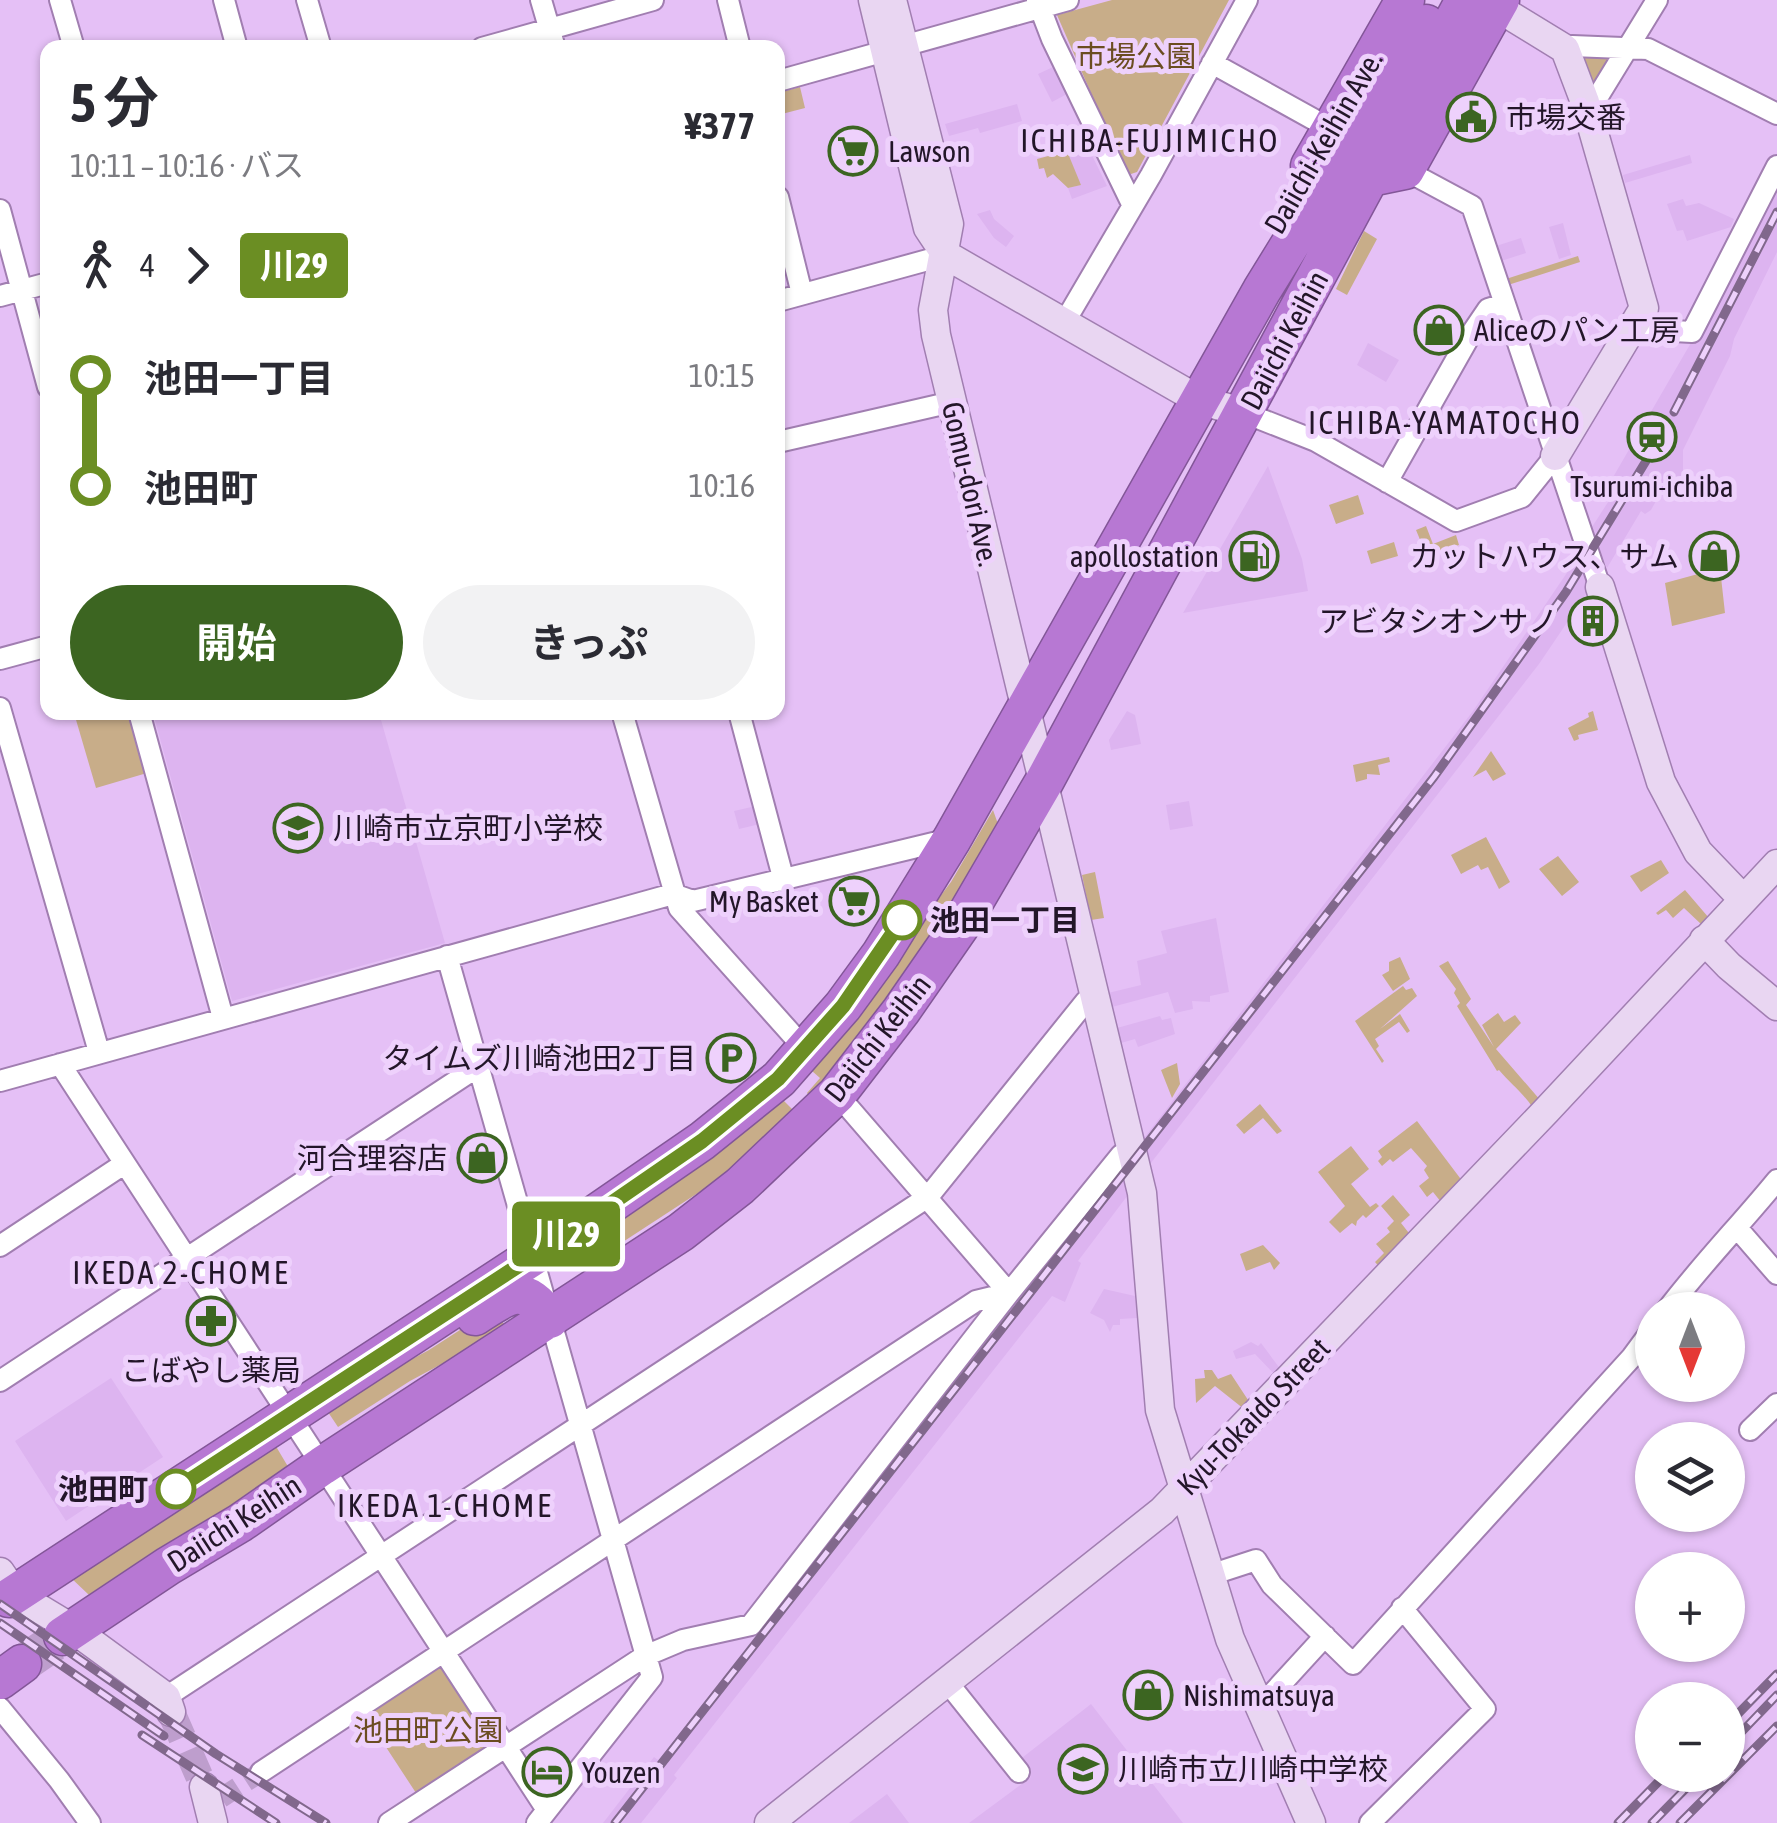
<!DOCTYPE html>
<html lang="ja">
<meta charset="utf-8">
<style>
:root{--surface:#fff;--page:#f2f2f3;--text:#2b2b33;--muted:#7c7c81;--accent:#3c6521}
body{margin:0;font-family:"Asap Condensed","Noto Sans JP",sans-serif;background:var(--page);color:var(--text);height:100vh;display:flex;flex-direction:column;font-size:38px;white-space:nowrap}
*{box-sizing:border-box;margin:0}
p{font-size:32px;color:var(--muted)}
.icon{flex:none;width:55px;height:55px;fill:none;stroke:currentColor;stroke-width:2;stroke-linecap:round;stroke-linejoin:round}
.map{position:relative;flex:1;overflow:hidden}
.panel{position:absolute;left:40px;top:40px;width:745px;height:680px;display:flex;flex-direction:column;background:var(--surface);border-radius:20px;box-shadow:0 2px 8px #0004}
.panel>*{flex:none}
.badge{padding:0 20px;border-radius:8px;font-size:35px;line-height:65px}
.needle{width:65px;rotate:180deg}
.controls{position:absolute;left:1635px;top:1292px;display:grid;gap:20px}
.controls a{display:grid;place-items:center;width:110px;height:110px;border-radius:50%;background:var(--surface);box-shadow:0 2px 8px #0004;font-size:50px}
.map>.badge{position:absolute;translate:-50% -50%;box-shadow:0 0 0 5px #fff}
.legs{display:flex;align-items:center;gap:15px;height:110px;padding:0 30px;font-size:32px}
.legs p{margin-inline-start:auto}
.headline{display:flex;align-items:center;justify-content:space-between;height:170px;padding:0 30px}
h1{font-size:55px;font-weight:700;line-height:75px}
.button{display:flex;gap:20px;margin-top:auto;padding:20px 30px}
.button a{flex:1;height:115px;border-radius:60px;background:var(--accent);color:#fff;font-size:40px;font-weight:700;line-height:115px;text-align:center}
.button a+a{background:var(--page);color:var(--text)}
ul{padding:0 30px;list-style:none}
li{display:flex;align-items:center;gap:35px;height:110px;font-size:38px}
li i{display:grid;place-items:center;width:15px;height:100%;margin:0 12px;background:currentColor}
li i::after{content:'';width:25px;height:25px;margin:-12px;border:8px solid;border-radius:50%;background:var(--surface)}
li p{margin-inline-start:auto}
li:first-child i{background:linear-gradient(#0000 50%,currentColor 0)}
li:last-child i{background:linear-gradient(currentColor 50%,#0000 0)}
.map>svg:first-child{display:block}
.built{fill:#ddb4f0}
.green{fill:#c8ad89}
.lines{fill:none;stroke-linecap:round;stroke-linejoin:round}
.street-tunnel{stroke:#be9ecd;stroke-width:20;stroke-dasharray:20 10;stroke-linecap:butt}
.secondary-tunnel{stroke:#be9ecd;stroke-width:28;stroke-dasharray:28 14;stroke-linecap:butt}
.highway-tunnel{stroke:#be9ecd;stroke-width:38;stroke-dasharray:38 19;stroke-linecap:butt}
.street-casing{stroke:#a17eb1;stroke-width:24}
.secondary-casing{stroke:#a17eb1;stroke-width:31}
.highway-casing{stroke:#835698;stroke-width:41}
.street{stroke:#fff;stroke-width:20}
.secondary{stroke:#e9d6f2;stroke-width:28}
.highway{stroke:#b778d3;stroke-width:38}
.rail-casing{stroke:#81688c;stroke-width:9}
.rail{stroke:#eed1fc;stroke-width:5;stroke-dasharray:15;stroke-linecap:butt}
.line-1-casing{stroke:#fff;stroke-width:22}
.line-1{stroke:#6b8e23;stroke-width:15}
.stop-1-dot{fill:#fff;stroke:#6b8e23;stroke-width:5}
.labels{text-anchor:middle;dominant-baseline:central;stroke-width:10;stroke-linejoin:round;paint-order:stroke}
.park-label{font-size:30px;fill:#6b4d21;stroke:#eed1fc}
.poi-label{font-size:30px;fill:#231629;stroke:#eed1fc;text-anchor:start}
.street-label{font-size:30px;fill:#231629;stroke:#eed1fc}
.stop-label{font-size:30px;font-weight:bold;fill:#231629;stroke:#eed1fc;text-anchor:start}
.neighbourhood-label{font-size:32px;letter-spacing:2.5px;fill:#231629;stroke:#eed1fc}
</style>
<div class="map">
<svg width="1777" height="1823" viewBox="0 0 1777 1823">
<rect width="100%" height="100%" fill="#e5c0f6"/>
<path class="built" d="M1053 67 1067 94 1052 102 1038 74Z
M1017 104 1022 121 980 133 978 128 949 136 945 124Z
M1086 143 1107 186 1072 199 1068 188 1080 185 1067 151Z
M1690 155 1692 163 1625 183 1623 175Z
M1777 187V252L1734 339 1730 356 1683 450V474L1678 483 1667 481 1651 510 1645 514 1641 511 1607 568 1590 530 1612 496 1605 491 1692 341H1699Z
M1683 199 1686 206 1699 203 1734 219 1731 227 1687 241 1683 230 1677 231 1667 204Z
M990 210 994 219 1014 236 1006 247 994 238 977 214Z
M1563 223 1571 255 1559 259 1549 227Z
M1521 238 1526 253 1501 261 1496 246Z
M1368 343 1399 360 1386 382 1357 365Z
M1268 466 1302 559 1308 591 1183 613Z
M1577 558 1589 590 1539 664 1147 1168 1141 1142 1473 711Z
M1127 711 1135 715 1141 744 1111 750 1109 740Z
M153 713H379L445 943 232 1001Z
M1189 801 1193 826 1170 830 1166 805Z
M756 806 760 824 739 829 734 811Z
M1216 918 1229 992 1210 996V1002L1192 1001 1193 1009 1175 1013 1168 992 1112 1007 1108 993 1141 985 1137 961 1167 953 1161 931Z
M1160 1016 1162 1020 1171 1018 1175 1034 1138 1047 1135 1039 1121 1043 1117 1028Z
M1126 1161 1131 1191 1078 1261 1081 1263 1065 1302 1052 1296 674 1775 677 1778 641 1823H603L654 1757 658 1760 662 1756Z
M1104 1289 1135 1296 1137 1318 1120 1319V1325H1113L1110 1332 1104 1320 1090 1313Z
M1251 1342 1258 1346 1261 1343 1281 1370 1276 1376 1255 1354 1236 1359 1233 1351Z
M111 1378 163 1457 66 1521 15 1441Z
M1091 1704 1183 1823H969L1031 1777 1018 1761Z
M887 1794 909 1823H849Z"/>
<path class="green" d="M1112 0H1229L1137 172 1131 174 1125 171 1057 15Z
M1580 55 1609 57 1593 87Z
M800 87 805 108 778 115V93Z
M1067 151 1081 185 1068 188 1053 174 1047 178 1044 168 1039 169 1037 159Z
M1364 231 1377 239 1347 295 1336 289Z
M1578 256 1580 262 1508 285 1506 279Z
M1358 495 1364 514 1336 524 1329 505Z
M1426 526 1433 544 1456 535 1459 545 1436 552V556L1428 559 1416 530Z
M1394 542 1398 556 1371 564 1367 551Z
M1720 568 1725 613 1672 626 1665 583Z
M1593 711 1598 730 1578 735 1579 739 1574 741 1568 728 1589 717 1588 713Z
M74 713H129L147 773 96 788Z
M1491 751 1506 774 1493 781 1486 770 1473 777Z
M1389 757 1390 762 1378 765 1380 775 1367 774V779L1356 782 1353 765Z
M993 810 998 824 905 983 810 1097 807 1093 820 1078 812 1071 799 1084 951 882Z
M1486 837 1510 882 1499 889 1488 867 1481 870 1478 865 1461 874 1451 855Z
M1558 856 1579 882 1562 896 1539 869Z
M1661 860 1669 873 1641 892 1630 876Z
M1095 872 1104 918 1091 920 1082 875Z
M1685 890 1709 918 1702 925 1684 908 1673 918 1666 910 1658 915 1656 913Z
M1400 957 1410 979 1393 991 1382 975 1389 971V962Z
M1448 961 1471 999 1466 1005 1494 1047 1482 1025 1498 1013 1504 1022 1515 1015 1521 1023 1496 1049 1541 1101 1533 1108C1523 1093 1511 1084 1499 1070L1497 1071 1457 1006 1460 1003 1454 993 1456 989 1439 966Z
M1403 986 1406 990 1412 988 1417 996 1380 1029 1400 1014 1410 1031 1407 1033 1399 1022 1375 1039 1379 1046 1376 1049 1384 1061 1382 1063 1355 1021Z
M1177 1063 1180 1084 1172 1098 1161 1070Z
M779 1096 795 1112 727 1174 586 1266 575 1248Z
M1260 1104 1282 1131 1277 1134 1263 1118 1244 1134 1236 1125Z
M1417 1121 1463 1182 1441 1202 1433 1192 1427 1197 1419 1186 1429 1178 1424 1170 1427 1166 1411 1148 1393 1162 1390 1159 1382 1166 1378 1161 1382 1157 1378 1151Z
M1351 1146 1369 1169 1351 1184 1370 1207 1376 1203 1379 1206 1366 1218 1363 1215 1357 1221 1356 1226 1352 1223 1340 1233 1329 1222 1345 1206 1318 1172Z
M1393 1195 1410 1215 1401 1223 1412 1237 1382 1270 1375 1262 1384 1253 1376 1244 1390 1232 1387 1228 1394 1221 1381 1206Z
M1263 1245 1280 1263 1274 1270 1270 1262 1246 1271 1240 1254Z
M494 1308 505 1326 490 1338 410 1381 338 1427 326 1409 336 1400 429 1350Z
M1204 1370H1212L1218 1379 1231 1374 1250 1403 1244 1409 1215 1386 1196 1403 1195 1379 1205 1378Z
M274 1443 290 1470C224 1514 155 1551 89 1595L70 1577Z
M440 1666 492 1744 416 1793 365 1715Z"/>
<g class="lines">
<path class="street-tunnel" d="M221 1798 261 1772"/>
<path class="secondary-tunnel" d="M171 1712 204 1787"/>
<path class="highway-tunnel" d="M22 1664 63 1636"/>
<g class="street-casing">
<path id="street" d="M60 0 74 48
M224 0 237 48
M307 0 321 48
M541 0 555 48
M728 0 740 48
M1037 0 1052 39 1132 204
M482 48 653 0
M1565 49 1572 46 1648 49 1777 114
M1212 63 1331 129
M778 81 1068 0
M1585 102 1597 98 1657 0
M1405 170 1472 206 1600 587
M778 197 802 294
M0 210 48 387
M0 296 48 283
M778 301 946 255
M1638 320 1655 330 1692 332 1777 166
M1064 323 1151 175 1247 0
M1245 413 1316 441 1456 521 1522 497 1555 456
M778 442 952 402
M1387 482 1469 337 1488 309 1504 304
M0 659 48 646
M0 708 99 1052
M139 712 223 1018
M622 712 679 908 805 1049
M739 712 784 881
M447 956 652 1677 537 1823
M60 1064 547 1810
M0 1081 673 894 693 901 950 839
M1738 1229 1777 1274
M0 1246 124 1164
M1667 1310C1701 1265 1741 1224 1777 1180
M0 1381 479 1066
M1750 1430 1777 1404
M1210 1575 1256 1560 1272 1585 1353 1664 1632 1357 1652 1330
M948 1683 1019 1772
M166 1697 928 1197 1086 1001 1096 998
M1261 1706 1325 1636
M0 1708 59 1780 90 1823
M261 1772 976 1301 1009 1293 837 1094
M389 1823 645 1656 683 1640 751 1625 1009 1293 1121 1155 1132 1150
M1370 1823 1485 1709 1402 1608"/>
</g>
<g class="secondary-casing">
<path id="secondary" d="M873 0 928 228 946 255 1199 400 1245 413
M892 0 949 224 933 310 936 335 1142 1193 1160 1410 1230 1639 1311 1823
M1485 0 1565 49 1585 102 1644 308 1555 456
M1600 587 1661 782 1698 852 1743 899
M1704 940 1729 966 1777 1006
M0 1572 15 1594 73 1629 166 1697 171 1712
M204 1787 213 1823
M769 1823 1162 1511 1546 1111 1777 864"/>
</g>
<g class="highway-casing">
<path id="highway" d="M1310 166 1405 0
M1371 177 1405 170 1500 0
M475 1316C509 1294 523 1281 550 1319
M9 1598 561 1238 702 1141 779 1079 843 1006 881 954 952 839 1262 290 1426 24
M63 1636 168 1566 240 1523 322 1466 681 1232 740 1186 837 1094 901 1011 960 926 1044 782 1465 0
M0 1680 22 1664"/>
</g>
<use href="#street" class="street"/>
<use href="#secondary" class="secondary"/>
<use href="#highway" class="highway"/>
<g class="rail-casing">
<path id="rail" d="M1674 412 1777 212
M0 1604 216 1754 326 1823
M0 1623 164 1736
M1728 1724 1777 1674
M142 1735 276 1823
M1728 1746 1777 1695
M615 1823 1434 777 1566 592 1646 461
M1618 1823 1665 1775
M1652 1823 1699 1775
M1680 1823 1777 1726"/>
</g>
<use href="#rail" class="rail"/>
</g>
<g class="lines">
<g class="line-1-casing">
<path id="line-1" d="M176 1489 561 1238 702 1141 778 1079 843 1006 902 920"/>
</g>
<use href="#line-1" class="line-1"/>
</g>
<defs>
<g id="civic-ring" transform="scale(2.5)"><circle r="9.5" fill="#eed1fc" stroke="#3c6521" stroke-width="1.5"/><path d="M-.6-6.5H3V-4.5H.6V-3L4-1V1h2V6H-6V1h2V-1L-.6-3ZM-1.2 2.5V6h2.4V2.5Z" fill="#3c6521"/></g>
<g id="supermarket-ring" transform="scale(2.5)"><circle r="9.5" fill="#eed1fc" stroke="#3c6521" stroke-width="1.5"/><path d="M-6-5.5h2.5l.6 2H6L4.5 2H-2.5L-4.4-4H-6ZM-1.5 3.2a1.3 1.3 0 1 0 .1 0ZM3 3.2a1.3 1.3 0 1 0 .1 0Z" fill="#3c6521"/></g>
<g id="shop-ring" transform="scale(2.5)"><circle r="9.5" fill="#eed1fc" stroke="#3c6521" stroke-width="1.5"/><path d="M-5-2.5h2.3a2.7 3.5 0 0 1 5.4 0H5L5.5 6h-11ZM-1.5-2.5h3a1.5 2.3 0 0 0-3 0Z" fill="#3c6521"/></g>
<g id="station-ring" transform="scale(2.5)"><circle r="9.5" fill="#eed1fc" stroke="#3c6521" stroke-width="1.5"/><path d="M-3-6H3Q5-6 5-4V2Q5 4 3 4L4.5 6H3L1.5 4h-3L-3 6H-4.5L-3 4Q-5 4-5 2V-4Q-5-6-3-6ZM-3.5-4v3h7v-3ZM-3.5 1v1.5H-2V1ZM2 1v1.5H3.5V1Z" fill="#3c6521"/></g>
<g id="fuel-ring" transform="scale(2.5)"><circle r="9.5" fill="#eed1fc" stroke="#3c6521" stroke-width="1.5"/><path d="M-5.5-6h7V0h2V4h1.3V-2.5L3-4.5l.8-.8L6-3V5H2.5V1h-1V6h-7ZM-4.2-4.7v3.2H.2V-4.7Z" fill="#3c6521"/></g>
<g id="building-ring" transform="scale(2.5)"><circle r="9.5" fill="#eed1fc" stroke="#3c6521" stroke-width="1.5"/><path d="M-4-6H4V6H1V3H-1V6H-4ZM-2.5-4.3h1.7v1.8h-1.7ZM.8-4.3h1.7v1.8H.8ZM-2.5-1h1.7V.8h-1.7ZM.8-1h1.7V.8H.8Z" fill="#3c6521"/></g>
<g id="school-ring" transform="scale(2.5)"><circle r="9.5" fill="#eed1fc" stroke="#3c6521" stroke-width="1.5"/><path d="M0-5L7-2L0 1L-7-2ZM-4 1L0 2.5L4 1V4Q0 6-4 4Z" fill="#3c6521"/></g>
<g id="parking-ring" transform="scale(2.5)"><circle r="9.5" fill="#eed1fc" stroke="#3c6521" stroke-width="1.5"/><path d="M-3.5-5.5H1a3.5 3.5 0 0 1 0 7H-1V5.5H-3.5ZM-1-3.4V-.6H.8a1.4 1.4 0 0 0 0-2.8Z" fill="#3c6521"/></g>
<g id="pharmacy-ring" transform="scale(2.5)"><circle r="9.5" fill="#eed1fc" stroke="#3c6521" stroke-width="1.5"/><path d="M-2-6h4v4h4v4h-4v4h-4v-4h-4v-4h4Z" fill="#3c6521"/></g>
<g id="hotel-ring" transform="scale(2.5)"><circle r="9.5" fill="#eed1fc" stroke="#3c6521" stroke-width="1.5"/><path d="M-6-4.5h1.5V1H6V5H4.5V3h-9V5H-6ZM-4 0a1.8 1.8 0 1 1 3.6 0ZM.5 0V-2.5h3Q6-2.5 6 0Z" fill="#3c6521"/></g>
</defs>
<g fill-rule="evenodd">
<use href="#civic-ring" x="1471" y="117"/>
<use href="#supermarket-ring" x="853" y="151"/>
<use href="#shop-ring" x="1439" y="330"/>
<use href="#station-ring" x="1652" y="437"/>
<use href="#fuel-ring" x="1254" y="556"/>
<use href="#shop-ring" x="1714" y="556"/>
<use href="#building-ring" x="1593" y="621"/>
<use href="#school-ring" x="298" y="828"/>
<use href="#supermarket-ring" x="854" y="901"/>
<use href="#parking-ring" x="731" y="1058"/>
<use href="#shop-ring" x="482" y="1158"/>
<use href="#pharmacy-ring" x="211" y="1321"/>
<use href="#shop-ring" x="1148" y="1695"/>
<use href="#school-ring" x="1083" y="1769"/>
<use href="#hotel-ring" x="547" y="1772"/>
</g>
<g class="stop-1-dot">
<circle cx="902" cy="920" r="18"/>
<circle cx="176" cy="1489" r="18"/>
</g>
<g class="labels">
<g class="park-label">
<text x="1136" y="56">市場公園</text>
<text x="428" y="1730">池田町公園</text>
</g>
<g class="poi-label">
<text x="1506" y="117">市場交番</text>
<text x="888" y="151">Lawson</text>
<text x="1474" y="330">Aliceのパン工房</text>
<text x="1652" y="486" text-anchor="middle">Tsurumi-ichiba</text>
<text x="1219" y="556" text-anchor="end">apollostation</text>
<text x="1679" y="556" text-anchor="end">カットハウス、サム</text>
<text x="1558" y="621" text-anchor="end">アビタシオンサノ</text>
<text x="333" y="828">川崎市立京町小学校</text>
<text x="819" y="901" text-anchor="end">My Basket</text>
<text x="696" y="1058" text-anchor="end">タイムズ川崎池田2丁目</text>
<text x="447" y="1158" text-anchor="end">河合理容店</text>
<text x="211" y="1370" text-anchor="middle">こばやし薬局</text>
<text x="1183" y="1695">Nishimatsuya</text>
<text x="1118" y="1769">川崎市立川崎中学校</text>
<text x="582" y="1772">Youzen</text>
</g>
<g class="street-label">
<text transform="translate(1323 142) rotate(-60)">Daiichi-Keihin Ave.</text>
<text transform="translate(1284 340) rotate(-62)">Daiichi Keihin</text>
<text transform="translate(971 484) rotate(77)">Gomu-dori Ave.</text>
<text transform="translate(877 1038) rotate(-52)">Daiichi Keihin</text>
<text transform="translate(1253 1416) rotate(-46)">Kyu-Tokaido Street</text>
<text transform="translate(234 1523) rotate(-33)">Daiichi Keihin</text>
</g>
<g class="stop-label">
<text x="930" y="920">池田一丁目</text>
<text x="148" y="1489" text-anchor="end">池田町</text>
</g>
<g class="neighbourhood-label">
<text x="1150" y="140">ICHIBA-FUJIMICHO</text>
<text x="1445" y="422">ICHIBA-YAMATOCHO</text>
<text x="181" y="1272">IKEDA 2-CHOME</text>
<text x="445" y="1505">IKEDA 1-CHOME</text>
</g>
</g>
</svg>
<div class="controls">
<a><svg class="needle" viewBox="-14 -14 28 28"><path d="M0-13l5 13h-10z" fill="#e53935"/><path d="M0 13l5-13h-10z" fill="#7c7c81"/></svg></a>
<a><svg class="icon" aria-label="layers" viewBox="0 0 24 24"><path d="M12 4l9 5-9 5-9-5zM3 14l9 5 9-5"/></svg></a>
<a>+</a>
<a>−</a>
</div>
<b class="badge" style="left:566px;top:1234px;background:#6b8e23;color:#fff">川29</b>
<section class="panel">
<div class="headline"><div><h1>5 分</h1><p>10:11 – 10:16 · バス</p></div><b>¥377</b></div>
<div class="legs"><svg class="icon" aria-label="walk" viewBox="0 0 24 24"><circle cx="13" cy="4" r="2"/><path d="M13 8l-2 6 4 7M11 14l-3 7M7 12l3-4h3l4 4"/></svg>4<svg class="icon" aria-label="forward" viewBox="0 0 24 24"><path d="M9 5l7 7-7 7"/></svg><b class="badge" style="background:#6b8e23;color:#fff">川29</b></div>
<ul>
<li><i style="color:#6b8e23"></i><b>池田一丁目</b><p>10:15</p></li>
<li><i style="color:#6b8e23"></i><b>池田町</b><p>10:16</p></li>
</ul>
<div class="button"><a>開始</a><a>きっぷ</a></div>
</section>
</div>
